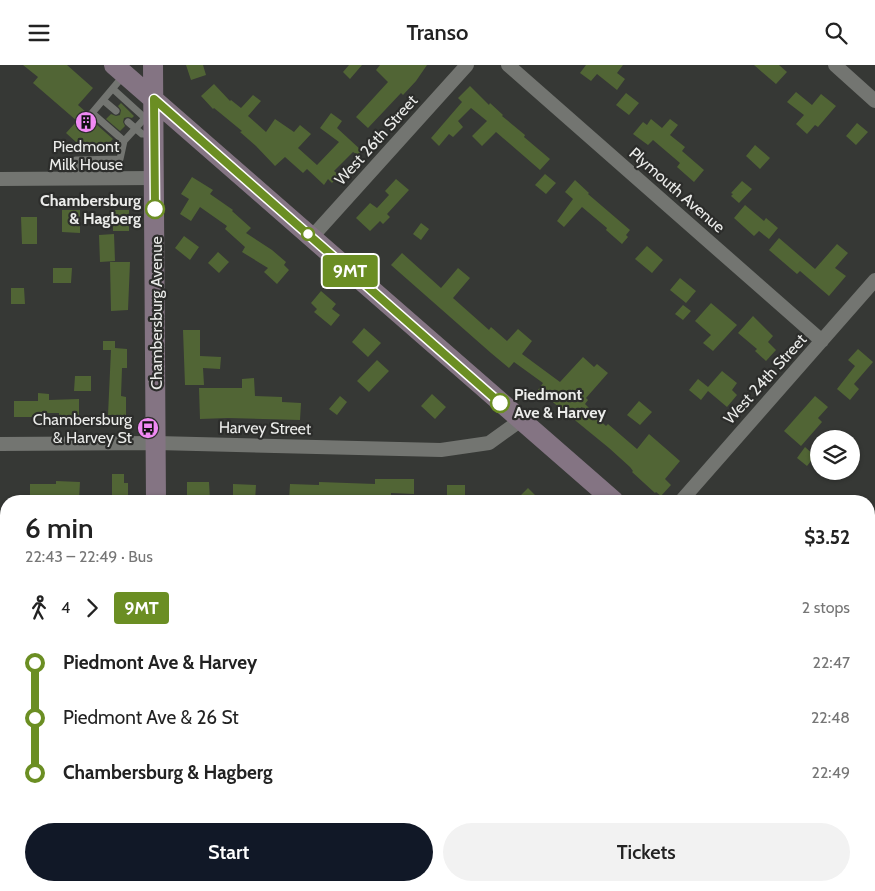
<!DOCTYPE html>
<meta charset="utf-8">
<style>
:root{--surface:#fff;--page:#f2f2f2;--text:#222;--muted:#767676;--accent:#111827}
body{margin:0;font-family:Cabin,sans-serif;background:var(--page);color:var(--text);height:100vh;display:flex;flex-direction:column;font-size:19px;white-space:nowrap}
*{box-sizing:border-box;margin:0}
p{font-size:16px;color:var(--muted)}
.icon{flex:none;width:28px;height:28px;fill:none;stroke:currentColor;stroke-width:2;stroke-linecap:round;stroke-linejoin:round}
.map{position:relative;flex:1;overflow:hidden}
.side{position:absolute;left:0px;top:430px;width:875px;height:396px;display:flex;flex-direction:column;background:var(--surface);border-radius:20px 20px 0 0;box-shadow:0 1px 4px #0004}
.side>*{flex:none}
.badge{padding:0 10px;border-radius:4px;font-size:18px;line-height:32px}
.buttons{position:absolute;left:810px;top:365px;display:grid;gap:10px}
.buttons a{display:grid;place-items:center;width:50px;height:50px;border-radius:50%;background:var(--surface);box-shadow:0 1px 4px #0004;font-size:25px}
.map>.badge{position:absolute;translate:-50% -50%;box-shadow:0 0 0 2px #fff}
.legs{display:flex;align-items:center;gap:8px;height:55px;padding:0 25px;font-size:16px}
.legs p{margin-inline-start:auto}
.head{display:flex;align-items:center;justify-content:space-between;height:85px;padding:0 25px}
h1{font-size:28px;font-weight:600;line-height:38px}
.primary-button{display:flex;gap:10px;margin-top:auto;padding:10px 25px}
.primary-button a{flex:1;height:58px;border-radius:30px;background:var(--accent);color:#fff;font-size:20px;font-weight:600;line-height:58px;text-align:center}
.primary-button a+a{background:var(--page);color:var(--text)}
ul{padding:0 25px;list-style:none}
li{display:flex;align-items:center;gap:18px;height:55px;font-size:19px}
li i{display:grid;place-items:center;width:8px;height:100%;margin:0 6px;background:currentColor}
li i::after{content:'';width:12px;height:12px;margin:-6px;border:4px solid;border-radius:50%;background:var(--surface)}
li p{margin-inline-start:auto}
li:first-child i{background:linear-gradient(#0000 50%,currentColor 0)}
li:last-child i{background:linear-gradient(currentColor 50%,#0000 0)}
header{display:flex;justify-content:space-between;align-items:center;height:65px;padding:0 25px;background:var(--surface);font-size:22px;font-weight:600}
.map>svg:first-child{display:block}
.green{fill:#384a1d}
.building{fill:#516535}
.lines{fill:none;stroke-linecap:round;stroke-linejoin:round}
.lane{stroke:#737571;stroke-width:7}
.street{stroke:#737571;stroke-width:14}
.secondary{stroke:#847483;stroke-width:20}
.line-1-casing{stroke:#fff;stroke-width:11}
.line-1{stroke:#6b8e23;stroke-width:8}
.stop-1-dot{fill:#fff;stroke:#6b8e23;stroke-width:2.5}
.labels{text-anchor:middle;dominant-baseline:central;stroke-width:4.5;stroke-linejoin:round;paint-order:stroke}
.street-label{font-size:16px;fill:#ebecea;stroke:#2c2d2b}
.poi-label{font-size:16px;fill:#ebecea;stroke:#2c2d2b}
.stop-label{font-size:16px;font-weight:bold;fill:#ebecea;stroke:#2c2d2b;text-anchor:end}
</style>
<header><svg class="icon" aria-label="menu" viewBox="0 0 24 24"><path d="M4 6h16M4 12h16M4 18h16"/></svg>Transo<svg class="icon" aria-label="search" viewBox="0 0 24 24"><circle cx="10" cy="10" r="6"/><path d="M15 15l6 6"/></svg></header>
<div class="map">
<svg width="875" height="826" viewBox="0 0 875 826">
<rect width="100%" height="100%" fill="#363835"/>
<path class="green" d="M869 696 875 701V777L869 772Z
M195 820H246V826H196Z
M423 820H458V826H421Z"/>
<path class="building" d="M23 0H67L93 23 78 40 87 48 88 52 113 74 102 85 86 86 66 68 77 56 33 18 38 12Z
M186 0H203L206 10 191 15Z
M349 0H362L350 14 343 7Z
M380 0H427L416 16 403 30 401 28 368 63 356 52 388 17 376 5Z
M586 0H623L617 8 625 14 617 25 597 9 591 16 580 8Z
M754 0H779L787 7 776 19Z
M214 19 230 36 231 35 241 43 253 30 261 36 248 51 266 67 275 54 294 67 300 60 311 69 298 83 317 100 339 77 320 63 331 48 342 56 337 63 362 86 358 90 353 87 334 106 339 110 332 118 328 114 324 120 307 104 303 108 285 92 275 101 256 81 240 67 242 66 214 43 213 44 201 31Z
M470 21 489 40 490 38 503 50 502 51 525 70 524 72 550 94 540 105 496 67 482 81 472 71 487 56 471 43 458 56 463 62 453 72 449 69 439 81 431 73 462 37 458 33Z
M796 27 812 40 821 29 836 41 818 62 815 60 807 69 796 59 804 50 787 37Z
M626 28 639 38 629 50 616 40Z
M121 38 134 51 132 53 128 52 124 53 123 57 125 61 120 66 106 54 111 49 116 51 120 50 121 45 118 41Z
M651 54 662 63 670 54 678 60 670 70 685 82 682 86 704 105 694 117 677 102 680 98 653 75 648 80 633 69 643 57 647 60Z
M857 58 868 67 856 80 846 71Z
M755 80 770 93 760 104 746 91Z
M545 109 556 118 546 129 535 120Z
M192 112 213 125 210 129 233 145 232 146 251 163 246 168 272 185 286 197 284 200 289 205 277 219 264 207 268 203 242 187 245 182 225 164 227 161 200 142 191 156 180 149 189 134 181 129Z
M396 114 409 125 387 149 390 152 383 159 380 156 370 166 356 153 370 138 377 143 389 130 385 126Z
M575 115 589 128 588 129 630 165 626 170 628 172 622 179 606 165 607 163 582 142 564 162 557 156 573 134 565 127Z
M742 116 752 124 739 138 731 131 733 129 731 128Z
M745 140 764 156 766 153 778 163 769 174 759 166 754 171 734 153Z
M62 145H80V168L62 167Z
M113 145H129V166H113Z
M21 152H37V179H22Z
M421 158 429 164 421 175 413 169Z
M114 169 115 196 100 197 99 170Z
M184 171 199 182 190 195 175 183Z
M779 173 815 204 837 179 848 188 835 203 846 211 829 231 800 206 797 209 769 185Z
M647 181 663 195 652 208 635 194Z
M218 187 229 197 219 208 208 198Z
M402 188 441 223 458 203 470 213 453 233 489 265 491 262 507 276 518 264 532 276 522 289 560 317 583 292 594 302 597 299 608 308 586 333 588 335 585 339 589 343 588 345 606 361 608 359 637 384 649 369 680 396 665 414 671 420 661 431 656 427 655 428 632 407 633 406 630 402 609 383 538 325 543 318 514 297 509 303 491 288 391 200Z
M110 197H130L128 245 111 246Z
M53 203H72L71 218H53Z
M680 213 696 226 686 238 670 225Z
M11 223H24L25 239H11Z
M321 226 336 239 332 244 340 250 331 261 314 247 317 244 311 238Z
M711 238 737 260 713 286 703 278 711 270 695 256Z
M683 240 691 246 683 255 675 249Z
M753 251 773 271 768 277 776 285 766 296 755 286 757 284 738 268Z
M364 263 381 278 368 292 352 277Z
M183 265H200V291L221 292 220 304 203 303 204 320H185Z
M103 276H115V283L127 284V303H122L121 331 126 332V350H108L111 285H103Z
M858 284 873 297 854 319 859 324 850 335 837 324 855 301 848 295Z
M377 295 389 306 369 327 357 316Z
M722 306 737 318 732 325 737 330 727 342 708 326 701 335 689 325 698 314 708 322Z
M75 311H91V326H74Z
M254 313 255 331 282 332V337L301 338 300 355 228 353 200 354 199 323H242V314Z
M38 328 49 329V335L79 334V351L59 352V348H35V352H14V336H38Z
M432 329 446 342 435 354 421 341Z
M340 331 347 337 337 350 329 344Z
M815 331 828 342 818 353 822 357 801 381 784 366Z
M639 336 652 347 640 360 627 350Z
M805 382 815 391 807 401 797 393Z
M112 409H124V418H128V436H112Z
M375 414H414V429L391 428V432H365V436L310 434 309 436H289L290 419 319 420V417L375 419Z
M56 416 80 417 79 435H48V436H30V419H56Z
M187 417H209L210 435H187Z
M233 419 256 420 255 436 233 435Z
M447 420H465V436H447Z
M528 423 541 436H515Z"/>
<g class="lines">
<path class="lane" d="M124 10 92 48 124 76
M103 35 116 46
M128 57 142 69H151
M77 114 76 95 120 94 124 76 145 53 113 24
M509 820V826
M281 826 283 820
M415 826 418 820
M467 826 468 820"/>
<path class="street" d="M508 0 822 276
M835 0 875 36
M0 114 155 113
M311 173 467 0
M0 379 157 378 441 385 489 378 521 355
M681 436 875 215
M869 524 875 517
M63 826V820"/>
<path class="secondary" d="M114 0 614 436
M153 0 156 436
M0 640H6
M869 654 875 659"/>
</g>
<g class="lines">
<g class="line-1-casing">
<path id="line-1" d="M155 144 154 34 500 338"/>
</g>
<use href="#line-1" class="line-1"/>
</g>
<defs>
<g id="building-disc" transform="scale(1.125)"><circle r="9.5" fill="#f18af4" stroke="#2c2d2b"/><path d="M-4-6H4V6H1V3H-1V6H-4ZM-2.5-4.3h1.7v1.8h-1.7ZM.8-4.3h1.7v1.8H.8ZM-2.5-1h1.7V.8h-1.7ZM.8-1h1.7V.8H.8Z" fill="#111"/></g>
<g id="bus-disc" transform="scale(1.125)"><circle r="9.5" fill="#f18af4" stroke="#2c2d2b"/><path d="M-5-6H5V4H4V6H2V4H-2V6H-4V4H-5ZM-3.5-4V0h7V-4ZM-3.5 1.2v1.5H-2V1.2ZM2 1.2v1.5H3.5V1.2Z" fill="#111"/></g>
</defs>
<g fill-rule="evenodd">
<use href="#building-disc" x="86" y="57"/>
<use href="#bus-disc" x="148" y="363"/>
</g>
<g class="stop-1-dot">
<circle cx="155" cy="144" r="9"/>
<circle cx="308" cy="169" r="6"/>
<circle cx="500" cy="338" r="9"/>
</g>
<g class="labels">
<g class="street-label">
<text transform="translate(376 75) rotate(-48)">West 26th Street</text>
<text transform="translate(677 125) rotate(41)">Plymouth Avenue</text>
<text transform="translate(156 248) rotate(-90)">Chambersburg Avenue</text>
<text transform="translate(765 314) rotate(-48)">West 24th Street</text>
<text transform="translate(265 363) rotate(1)">Harvey Street</text>
</g>
<g class="poi-label">
<text x="86" y="81">Piedmont<tspan x="86" dy="18">Milk House</tspan></text>
<text x="132" y="354" text-anchor="end">Chambersburg<tspan x="132" dy="18">&amp; Harvey St</tspan></text>
</g>
<g class="stop-label">
<text x="141" y="135">Chambersburg<tspan x="141" dy="18">&amp; Hagberg</tspan></text>
<text x="514" y="329" text-anchor="start">Piedmont<tspan x="514" dy="18">Ave &amp; Harvey</tspan></text>
</g>
</g>
</svg>
<div class="buttons">
<a><svg class="icon" aria-label="layers" viewBox="0 0 24 24"><path d="M12 4l9 5-9 5-9-5zM3 14l9 5 9-5"/></svg></a>
</div>
<b class="badge" style="left:350px;top:206px;background:#6b8e23;color:#fff">9MT</b>
<section class="side">
<div class="head"><div><h1>6 min</h1><p>22:43 – 22:49 · Bus</p></div><b>$3.52</b></div>
<div class="legs"><svg class="icon" aria-label="walk" viewBox="0 0 24 24"><circle cx="13" cy="4" r="2"/><path d="M13 8l-2 6 4 7M11 14l-3 7M7 12l3-4h3l4 4"/></svg>4<svg class="icon" aria-label="forward" viewBox="0 0 24 24"><path d="M9 5l7 7-7 7"/></svg><b class="badge" style="background:#6b8e23;color:#fff">9MT</b><p>2 stops</p></div>
<ul>
<li><i style="color:#6b8e23"></i><b>Piedmont Ave &amp; Harvey</b><p>22:47</p></li>
<li><i style="color:#6b8e23"></i><span>Piedmont Ave &amp; 26 St</span><p>22:48</p></li>
<li><i style="color:#6b8e23"></i><b>Chambersburg &amp; Hagberg</b><p>22:49</p></li>
</ul>
<div class="primary-button"><a>Start</a><a>Tickets</a></div>
</section>
</div>
